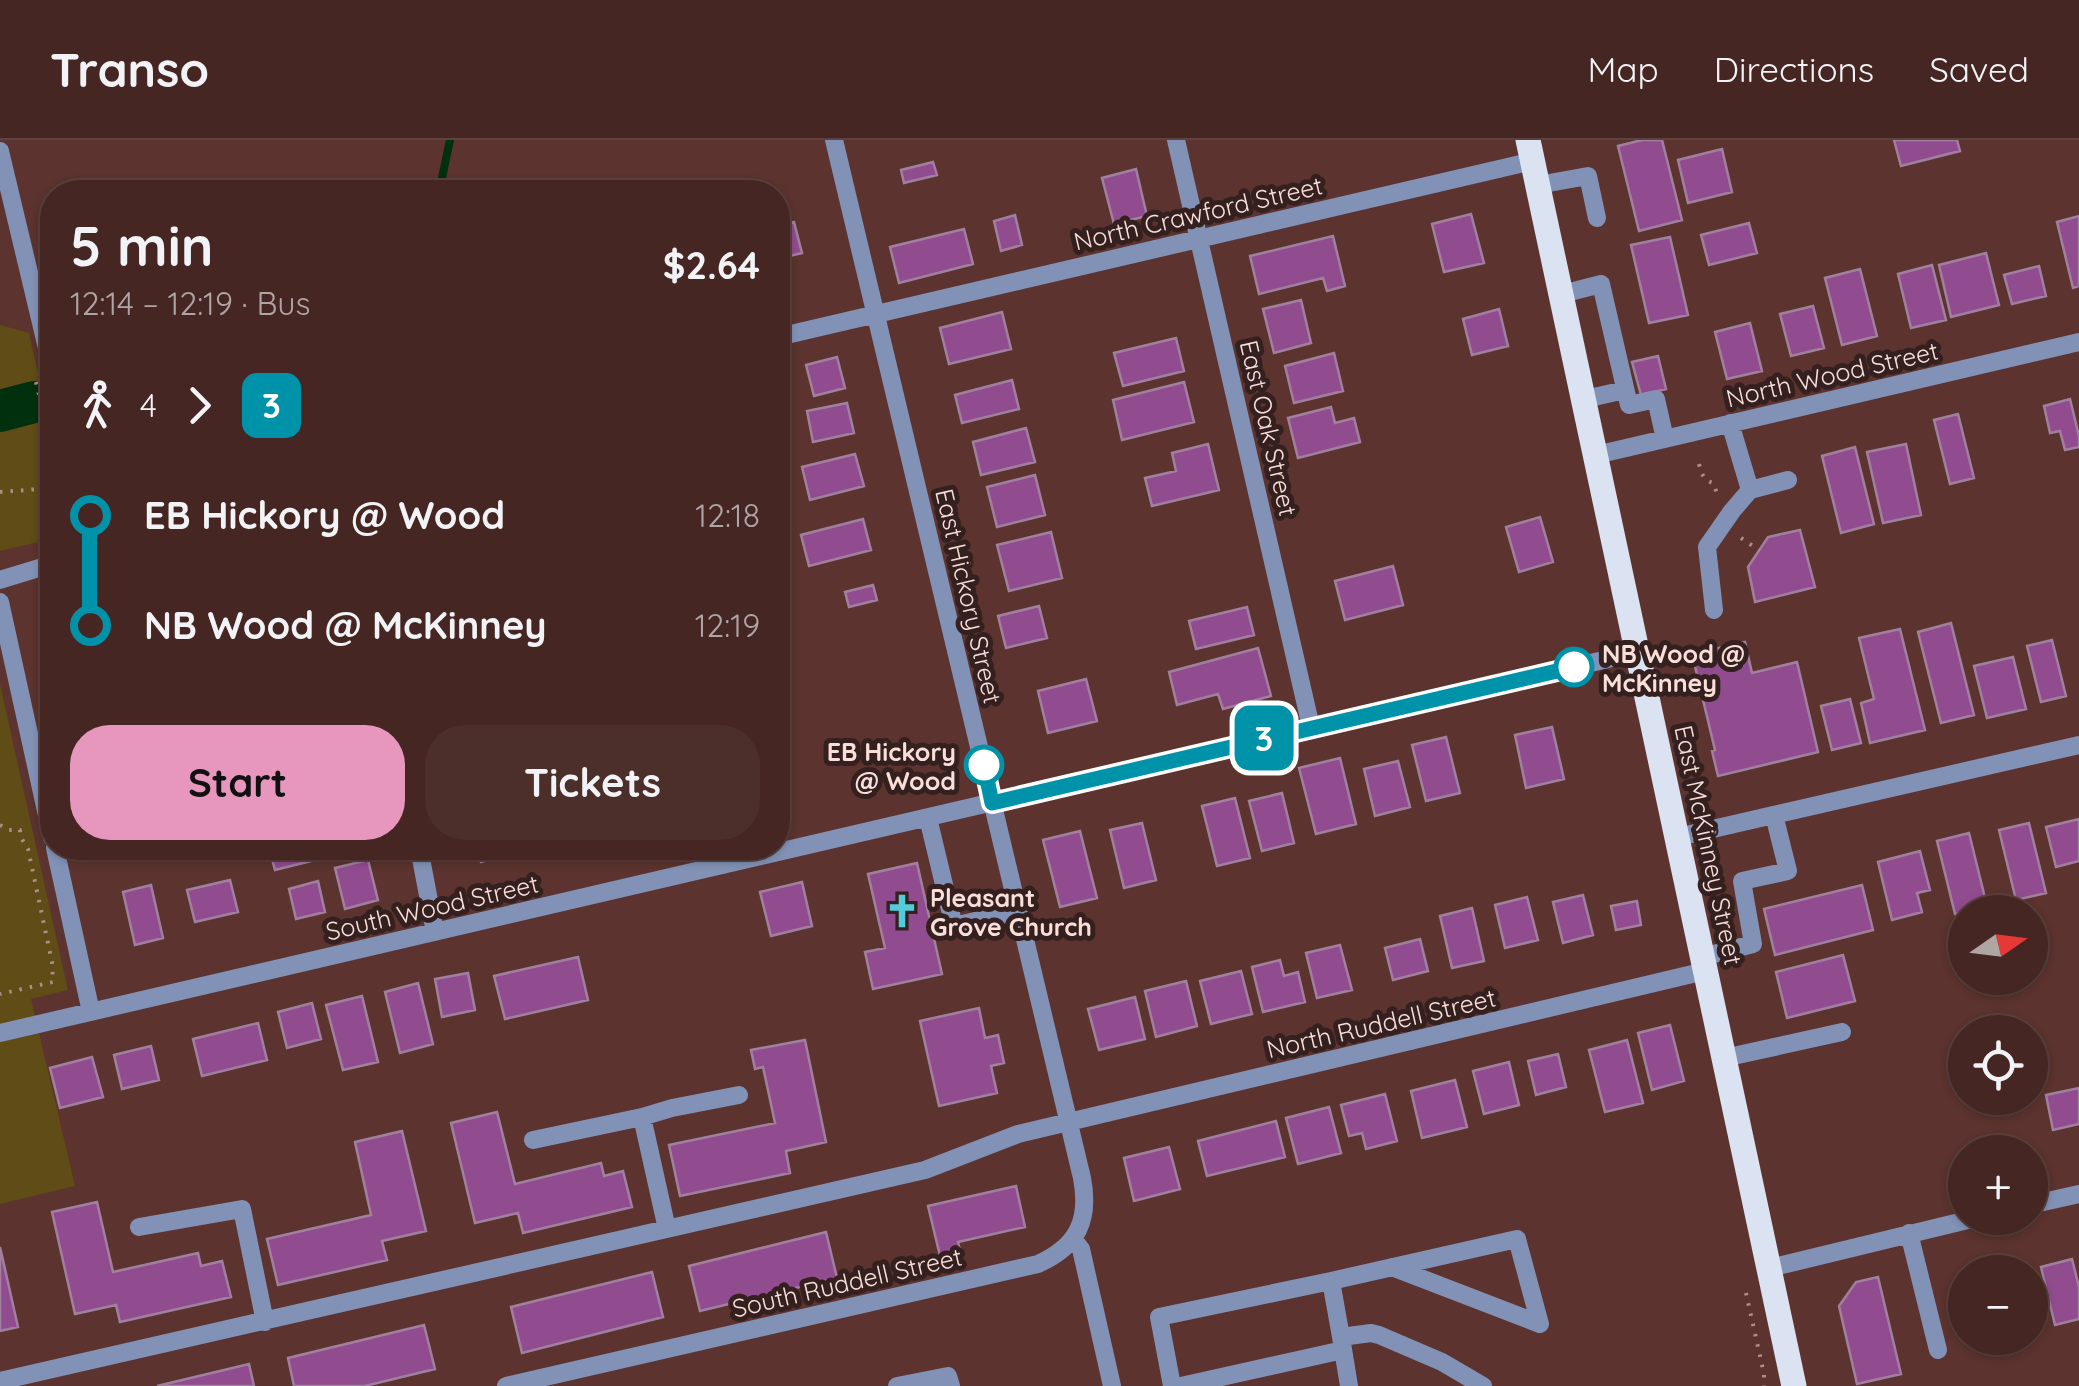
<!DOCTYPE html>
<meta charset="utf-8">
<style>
:root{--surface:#452622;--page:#4c2e2a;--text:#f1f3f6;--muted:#b0a5a5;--line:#5d4340;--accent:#e797bd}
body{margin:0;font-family:Quicksand,sans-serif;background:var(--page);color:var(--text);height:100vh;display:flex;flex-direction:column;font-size:38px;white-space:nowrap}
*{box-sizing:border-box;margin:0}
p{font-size:32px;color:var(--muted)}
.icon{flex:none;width:55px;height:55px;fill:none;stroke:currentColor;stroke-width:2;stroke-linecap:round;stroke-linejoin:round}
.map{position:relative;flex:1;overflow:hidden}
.details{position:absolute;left:40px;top:40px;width:750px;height:680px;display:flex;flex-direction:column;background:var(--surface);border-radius:40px;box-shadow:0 2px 8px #0004,0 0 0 2px var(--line)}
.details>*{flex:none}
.badge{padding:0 20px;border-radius:15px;font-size:35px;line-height:65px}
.needle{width:65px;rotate:76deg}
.controls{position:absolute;left:1948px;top:755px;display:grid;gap:20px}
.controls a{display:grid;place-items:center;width:100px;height:100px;border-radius:50%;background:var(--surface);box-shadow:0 2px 8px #0004,0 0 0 2px var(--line);font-size:50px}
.map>.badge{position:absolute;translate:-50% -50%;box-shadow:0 0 0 5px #fff}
.legs{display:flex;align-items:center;gap:15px;height:110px;padding:0 30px;font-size:32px}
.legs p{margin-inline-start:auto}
.headline{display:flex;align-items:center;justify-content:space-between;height:170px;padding:0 30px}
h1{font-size:55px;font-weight:800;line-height:75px}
.button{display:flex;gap:20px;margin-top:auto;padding:20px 30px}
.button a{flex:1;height:115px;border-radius:40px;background:var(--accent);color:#111;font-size:40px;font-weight:800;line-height:115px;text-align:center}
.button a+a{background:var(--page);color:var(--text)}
ul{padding:0 30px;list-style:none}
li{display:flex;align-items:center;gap:35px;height:110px;font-size:38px}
li i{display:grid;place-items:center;width:15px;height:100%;margin:0 12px;background:currentColor}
li i::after{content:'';width:25px;height:25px;margin:-12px;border:8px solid;border-radius:50%;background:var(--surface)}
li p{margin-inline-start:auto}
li:first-child i{background:linear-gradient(#0000 50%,currentColor 0)}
li:last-child i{background:linear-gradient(currentColor 50%,#0000 0)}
header{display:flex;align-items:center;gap:60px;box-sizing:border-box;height:140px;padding:0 50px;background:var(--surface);border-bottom:2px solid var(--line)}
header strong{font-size:48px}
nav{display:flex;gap:55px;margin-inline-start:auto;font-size:35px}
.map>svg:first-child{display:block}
.green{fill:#5f4c16}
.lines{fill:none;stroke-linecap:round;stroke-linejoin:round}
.stream{stroke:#01300e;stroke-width:8}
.river{stroke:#01300e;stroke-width:42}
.building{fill:#914c90;stroke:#a1809f;stroke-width:2.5}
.path{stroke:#af8d88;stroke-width:4;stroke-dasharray:2.5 8;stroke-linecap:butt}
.minor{stroke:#8291b6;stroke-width:18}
.major{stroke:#dbe2f1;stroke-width:25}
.line-1-casing{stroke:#fff;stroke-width:22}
.line-1{stroke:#0092a9;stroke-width:15}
.stop-1-dot{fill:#fff;stroke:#0092a9;stroke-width:5}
.labels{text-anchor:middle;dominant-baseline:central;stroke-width:10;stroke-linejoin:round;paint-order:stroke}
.street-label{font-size:25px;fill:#f9deda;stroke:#34211f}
.stop-label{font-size:25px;font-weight:bold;fill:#f9deda;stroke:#34211f;text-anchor:start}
.poi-label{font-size:25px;font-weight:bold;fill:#f9deda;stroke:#34211f;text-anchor:start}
</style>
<header>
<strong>Transo</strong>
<nav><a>Map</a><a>Directions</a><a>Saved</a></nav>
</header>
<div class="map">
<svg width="2079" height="1246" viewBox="0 0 2079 1246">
<rect width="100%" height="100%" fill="#5c332e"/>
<path class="green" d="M0 185 29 193 52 295V399L0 411Z
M0 544 68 850 31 859 75 1046 0 1064Z"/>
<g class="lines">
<path class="stream" d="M439 52 450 0"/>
<path class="river" d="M0 271 34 262"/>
</g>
<path class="building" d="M1642 0H1662L1682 80 1639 91 1618 6Z
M1894 0H1957L1960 11 1901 26Z
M1722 9 1732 52 1688 63 1678 20Z
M933 22 937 35 904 43 901 30Z
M1136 29 1147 76 1114 84 1102 38Z
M1471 74 1484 123 1444 132 1432 84Z
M1015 75 1022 105 1001 111 994 81Z
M2079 76V146L2073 148 2057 82Z
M794 82 802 113 778 119V86Z
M1749 83 1757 113 1709 125 1701 95Z
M964 89 973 124 899 143 890 107Z
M1333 96 1345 146 1327 151 1323 138 1259 154 1250 116Z
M1670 97 1688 175 1649 183 1631 105Z
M1986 113 1999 165 1951 177 1939 125Z
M1932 125 1946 180 1911 188 1898 134Z
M2039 126 2046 156 2012 164 2004 135Z
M1860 129 1877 196 1842 205 1825 138Z
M1301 160 1311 203 1274 213 1263 169Z
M1813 166 1824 208 1791 216 1780 174Z
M1499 169 1508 206 1472 215 1463 179Z
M1002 172 1011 209 949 224 940 188Z
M1750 183 1762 231 1727 239 1715 192Z
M1176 198 1184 231 1123 246 1114 213Z
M1334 213 1343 251 1294 263 1285 226Z
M1658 216 1666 249 1641 255 1632 222Z
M837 217 845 248 814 256 806 225Z
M1012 240 1019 269 962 283 955 255Z
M1184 242 1194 282 1122 300 1113 260Z
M2070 259 2079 296V307L2065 310 2060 291 2050 293 2044 266Z
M847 263 854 293 813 302 807 271Z
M1331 267 1335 283 1354 278 1360 302 1298 318 1288 278Z
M1958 274 1974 338 1950 344 1934 280Z
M1026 288 1035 322 981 335 973 302Z
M1208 304 1219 350 1152 366 1145 338 1176 331 1172 313Z
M1906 304 1921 375 1883 383 1867 312Z
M1855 307 1874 384 1841 393 1822 316Z
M855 314 864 346 810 360 802 327Z
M1035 335 1045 375 997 387 987 347Z
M1540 377 1553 422 1519 432 1506 387Z
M863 379 871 410 809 426 801 395Z
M1800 390 1815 447 1755 462 1748 427 1768 397Z
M1051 392 1062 438 1009 451 997 405Z
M1393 426 1403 465 1345 480 1335 441Z
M873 445 877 460 849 467 845 452Z
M1039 466 1047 498 1006 508 998 476Z
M1247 467 1254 495 1196 509 1189 481Z
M1951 483 1974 575 1941 583 1918 492Z
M1900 489 1925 590 1870 603 1861 563 1874 559 1859 498Z
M2052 500 2066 556 2041 562 2027 506Z
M1745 502 1752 533 1797 522 1818 612 1718 636 1712 611 1715 610 1692 514Z
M1258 508 1271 556 1223 569 1218 554 1177 565 1169 532Z
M2013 517 2026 569 1987 578 1974 526Z
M1086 539 1097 581 1048 593 1038 551Z
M1850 559 1861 603 1832 610 1821 566Z
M1552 587 1564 639 1526 648 1515 595Z
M1446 597 1460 653 1426 661 1412 605Z
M1340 618 1356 684 1316 694 1299 628Z
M1398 621 1410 667 1375 676 1364 629Z
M1282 653 1294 703 1262 711 1249 661Z
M1235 658 1250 718 1217 726 1202 666Z
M2079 679V721L2056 727 2046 687Z
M1142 683 1156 740 1124 748 1110 690Z
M2029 683 2046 753 2016 760 1999 690Z
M1080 691 1097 758 1060 767 1043 700Z
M1969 693 1987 766 1955 774 1937 701Z
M269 708H364L275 730Z
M478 708H530L531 710 481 722Z
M1920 711 1930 750 1917 753 1922 772 1892 780 1878 722Z
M368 720 378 760 345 769 335 728Z
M917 723 942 834 873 849 865 812 885 808 868 734Z
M230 740 238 772 195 782 187 750Z
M318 741 325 772 296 779 289 749Z
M802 742 812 786 771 796 760 752Z
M151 745 163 798 135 805 123 752Z
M1862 745 1873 790 1775 815 1764 769Z
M1583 755 1593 795 1563 803 1553 762Z
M1527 757 1538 800 1505 808 1495 765Z
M1637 761 1641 785 1616 790 1611 766Z
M1472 768 1484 821 1452 828 1440 776Z
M2036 791 2044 823 2030 827V792Z
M1420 799 1428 831 1393 840 1385 808Z
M1340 805 1352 850 1317 858 1306 813Z
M1843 815 1855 861 1787 878 1776 832Z
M578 817 588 860 505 879 494 836Z
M1280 820 1284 836 1298 832 1305 862 1263 872 1252 827Z
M1241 831 1252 874 1211 884 1200 841Z
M468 833 475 870 442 877 435 839Z
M1186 841 1197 886 1156 897 1145 851Z
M418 843 433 904 400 913 385 852Z
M362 856 378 922 343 930 326 865Z
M1135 857 1145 899 1099 910 1088 869Z
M312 863 321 899 287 908 278 872Z
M979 868 985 898 998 895 1004 923 991 926 997 953 939 966 920 881Z
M258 883 267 920 202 936 193 899Z
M1670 885 1684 941 1652 950 1638 893Z
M805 900 826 1002 786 1011 790 1033 680 1056 669 1005 775 983 763 927 755 929 751 910Z
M1627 900 1643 963 1605 972 1589 910Z
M151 906 159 940 122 949 114 915Z
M1558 914 1566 947 1536 955 1528 921Z
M92 917 103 957 60 968 50 928Z
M1509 922 1519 965 1484 974 1473 931Z
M1455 940 1467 987 1422 998 1411 951Z
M2079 948V984L2053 990 2046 955Z
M1385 954 1397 1001 1366 1009 1362 993 1349 996 1341 965Z
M1329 967 1341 1013 1298 1024 1286 978Z
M497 972 515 1044 601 1023 604 1036 623 1031 632 1067 523 1093 518 1073 475 1083 451 983Z
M1276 981 1285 1017 1207 1036 1198 1001Z
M402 991 426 1091 382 1101 387 1120 278 1145 267 1099 371 1075 355 1002Z
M1169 1007 1180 1049 1134 1061 1124 1018Z
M1016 1046 1025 1087 958 1102 961 1115 941 1120 928 1066Z
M97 1062 113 1132 198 1113 201 1126 222 1121 231 1157 120 1182 116 1165 75 1174 52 1072Z
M826 1092 837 1138 700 1171 689 1126Z
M0 1107 18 1187 0 1191Z
M2072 1119 2079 1147V1179L2055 1185 2041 1127Z
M652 1132 663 1177 522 1213 511 1167Z
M1878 1137 1901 1234 1857 1244 1839 1166 1856 1142Z
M424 1185 435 1229 365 1246H294L288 1218Z
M249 1224 254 1246H157Z"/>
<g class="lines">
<path class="path" d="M36 242 49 297 52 345
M1699 324C1702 334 1703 340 1713 343L1718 356
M0 352 52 348
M1741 398 1759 410
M0 685 9 690H20V696L28 709 52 822 53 842 0 854
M1746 1153 1764 1234V1246"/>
<path class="minor" d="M1176 0 1311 587
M0 11 52 229
M1538 45 1588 36 1597 78
M1562 154 1601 144 1629 265 1656 259 1665 299
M778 197 1533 21
M1585 259 1625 250
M1596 315 2079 202
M1750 350 1788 340
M0 440 52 424
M0 462 52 698
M1714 470 1707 407 1732 371 1750 350 1730 283
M928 678 954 786 1018 771
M1678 697 2079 605
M55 708 91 872
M419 708 435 792
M1702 817 1753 804 1742 741 1788 731 1774 675
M0 893 1638 512
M1724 918 1842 892
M642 977 672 968 739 955
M533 1000 642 977 667 1089
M2030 1065 2079 1054
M139 1087 242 1069 265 1182
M1909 1093 1938 1210
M1073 1099 1081 1109 1112 1246
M1770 1128 1976 1078
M1341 1197 1331 1141 1517 1099 1540 1184 1392 1127
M0 1241 925 1030 1018 994 1705 831
M506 1246 1038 1124C1078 1106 1090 1080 1082 1038L834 0
M897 1246 948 1236 951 1246
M1172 1246 1159 1177 1331 1141
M1181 1246 1343 1210
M1349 1246 1341 1197 1371 1193 1379 1195 1442 1222 1483 1246"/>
<path class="major" d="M1528 0 1794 1246"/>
</g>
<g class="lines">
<g class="line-1-casing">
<path id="line-1" d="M984 625 992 663 1574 527"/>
</g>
<use href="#line-1" class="line-1"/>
</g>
<defs>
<g id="church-bare" transform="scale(2.7)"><path d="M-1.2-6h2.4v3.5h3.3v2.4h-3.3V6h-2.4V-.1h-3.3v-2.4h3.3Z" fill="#53cbdb" stroke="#34211f" stroke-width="2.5" paint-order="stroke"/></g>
</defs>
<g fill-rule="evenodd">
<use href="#church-bare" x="902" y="771"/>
</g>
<g class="stop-1-dot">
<circle cx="1574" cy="527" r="18"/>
<circle cx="984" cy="625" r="18"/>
</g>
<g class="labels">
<g class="street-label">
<text transform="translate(1198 73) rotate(-13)">North Crawford Street</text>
<text transform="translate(1832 234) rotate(-13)">North Wood Street</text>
<text transform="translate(1269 288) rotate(77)">East Oak Street</text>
<text transform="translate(969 456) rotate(77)">East Hickory Street</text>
<text transform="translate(1709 705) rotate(78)">East McKinney Street</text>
<text transform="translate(432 767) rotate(-13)">South Wood Street</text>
<text transform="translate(1381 883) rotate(-13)">North Ruddell Street</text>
<text transform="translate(847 1142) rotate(-13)">South Ruddell Street</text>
</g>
<g class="stop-label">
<text x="1602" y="513">NB Wood @<tspan x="1602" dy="29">McKinney</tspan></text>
<text x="956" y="611" text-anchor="end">EB Hickory<tspan x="956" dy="29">@ Wood</tspan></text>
</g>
<g class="poi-label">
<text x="930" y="757">Pleasant<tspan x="930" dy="29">Grove Church</tspan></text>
</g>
</g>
</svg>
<div class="controls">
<a><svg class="needle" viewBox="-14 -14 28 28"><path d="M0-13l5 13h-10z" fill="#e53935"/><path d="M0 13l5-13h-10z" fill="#b0a5a5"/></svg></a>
<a><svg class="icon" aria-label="locate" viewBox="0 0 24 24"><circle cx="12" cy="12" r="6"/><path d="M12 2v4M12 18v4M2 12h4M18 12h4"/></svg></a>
<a>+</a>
<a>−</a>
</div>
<b class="badge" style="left:1264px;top:598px;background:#0092a9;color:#fff">3</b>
<section class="details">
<div class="headline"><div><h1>5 min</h1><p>12:14 – 12:19 · Bus</p></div><b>$2.64</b></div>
<div class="legs"><svg class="icon" aria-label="walk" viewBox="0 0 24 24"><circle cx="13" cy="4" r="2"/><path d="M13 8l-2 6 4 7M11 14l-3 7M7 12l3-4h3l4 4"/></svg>4<svg class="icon" aria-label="forward" viewBox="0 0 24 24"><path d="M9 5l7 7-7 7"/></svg><b class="badge" style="background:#0092a9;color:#fff">3</b></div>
<ul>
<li><i style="color:#0092a9"></i><b>EB Hickory @ Wood</b><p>12:18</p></li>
<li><i style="color:#0092a9"></i><b>NB Wood @ McKinney</b><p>12:19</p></li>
</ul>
<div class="button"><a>Start</a><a>Tickets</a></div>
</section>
</div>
